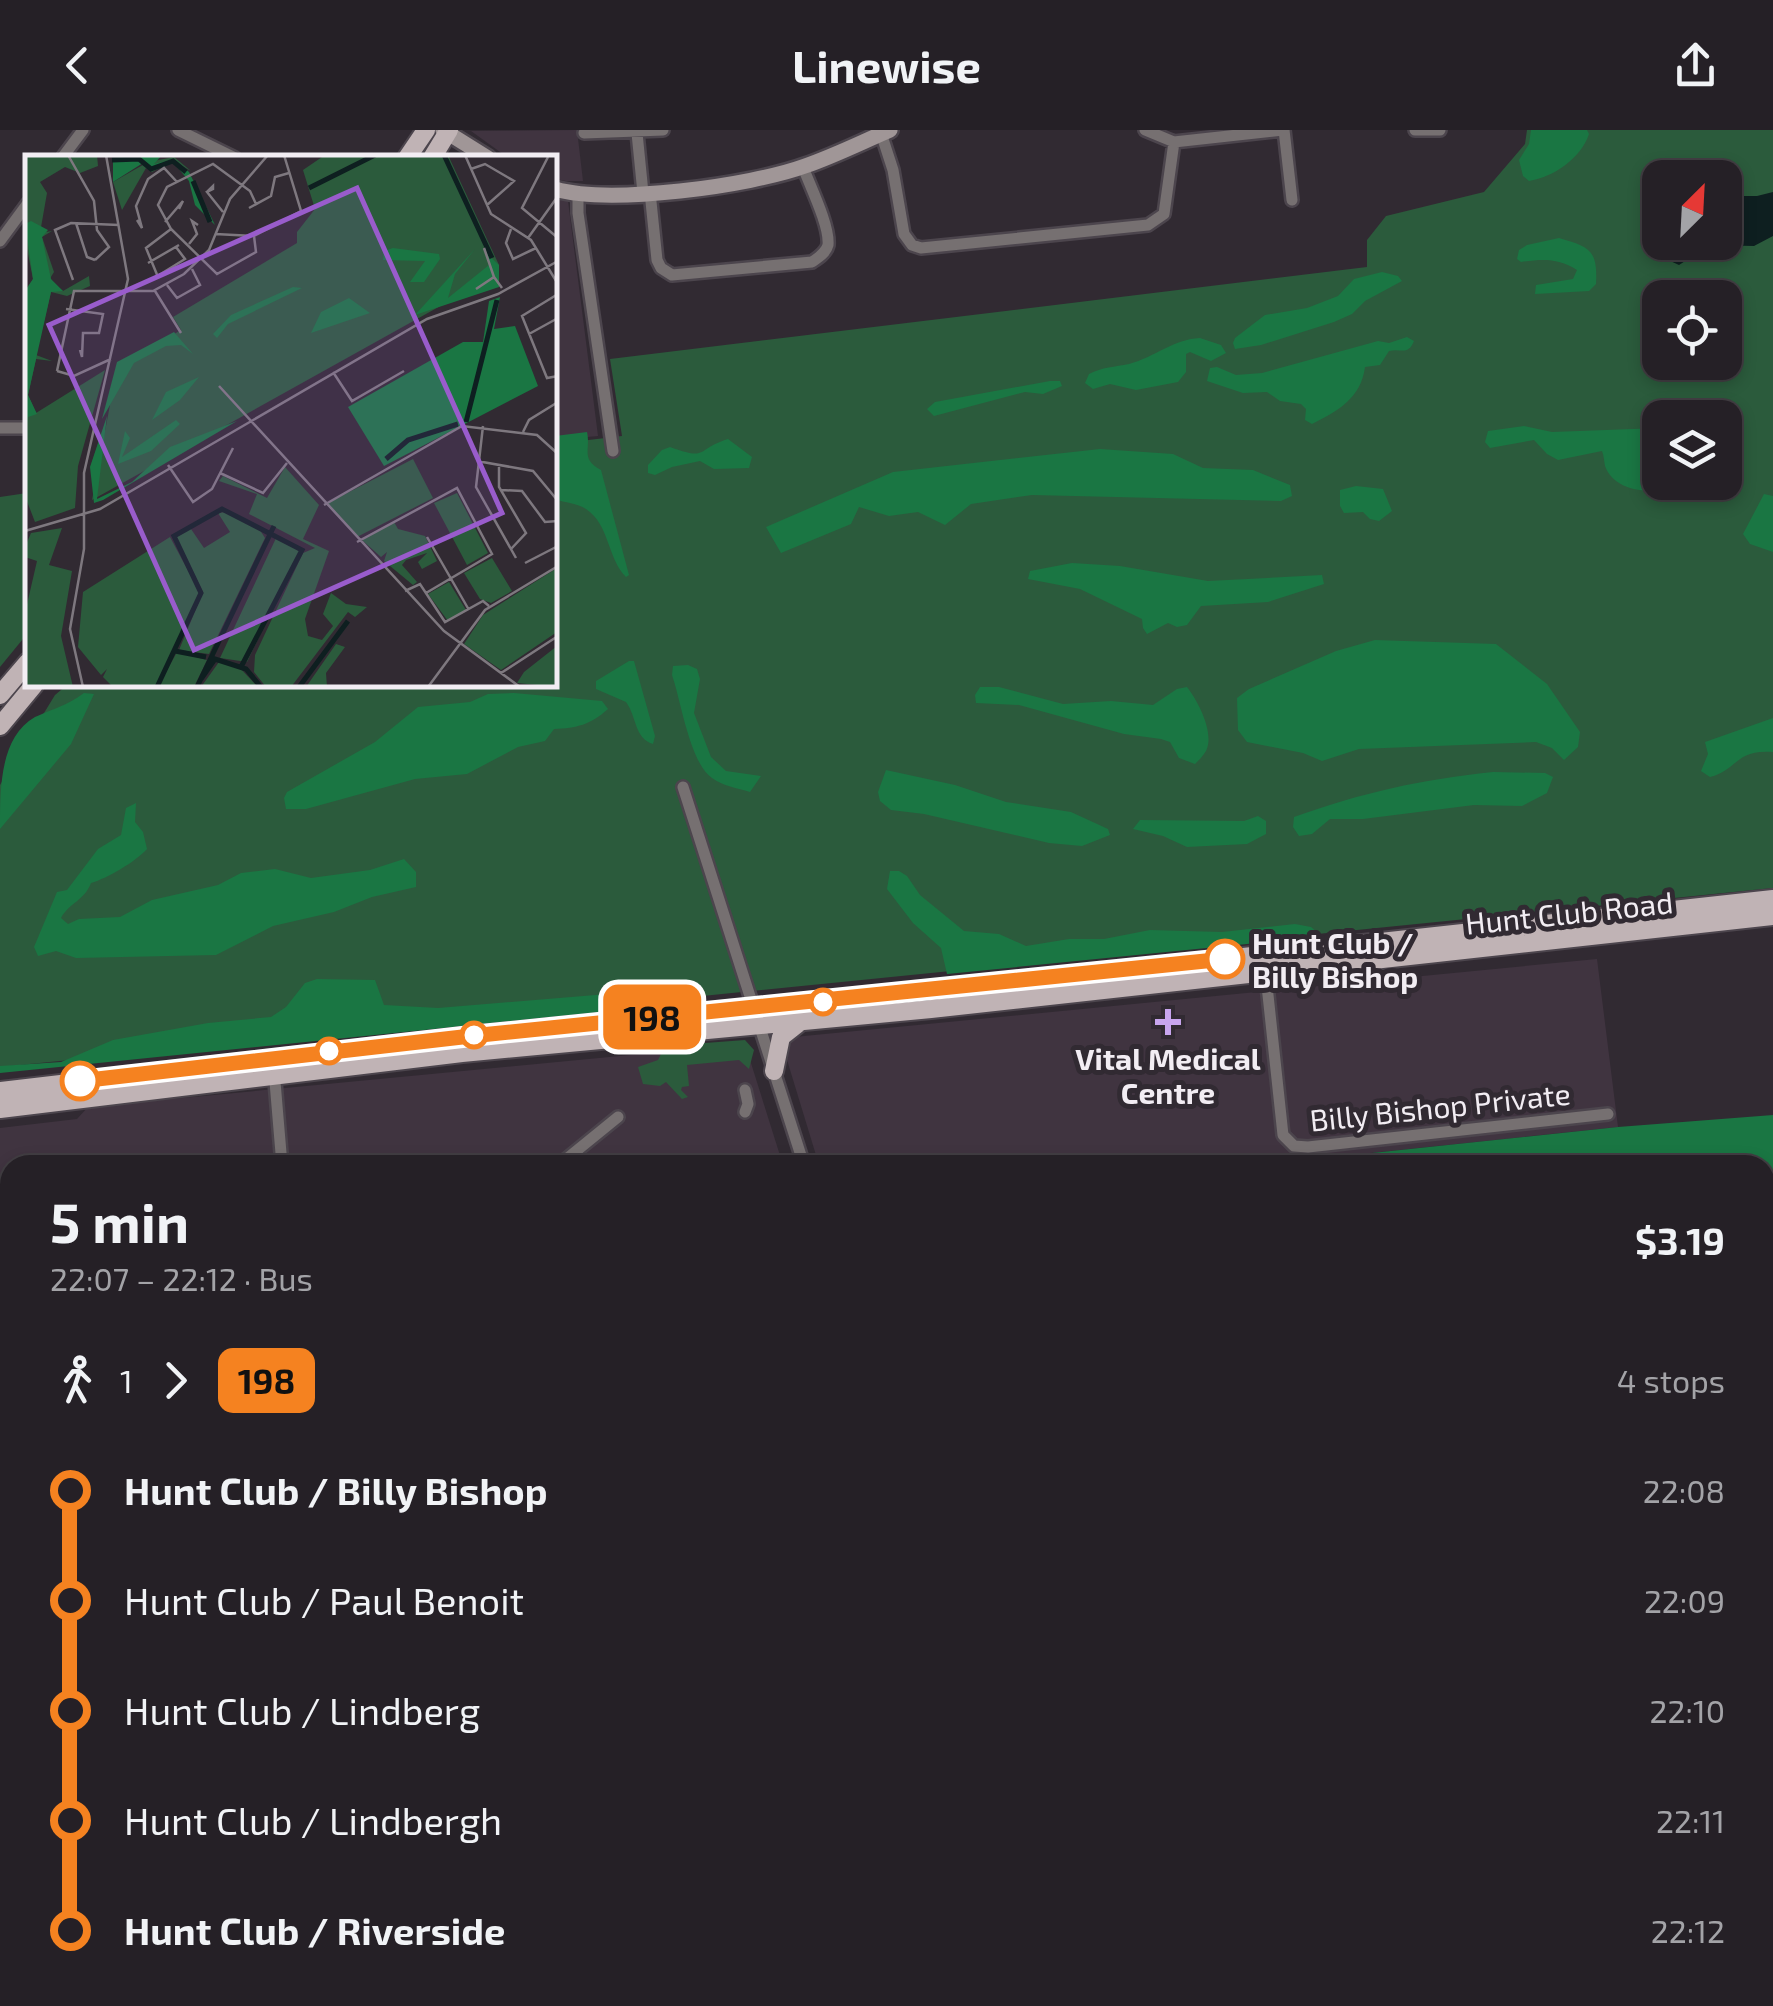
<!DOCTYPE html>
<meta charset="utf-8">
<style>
:root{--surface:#252026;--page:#312d32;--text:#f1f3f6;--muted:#a3a3a7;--line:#423e43}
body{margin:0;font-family:"Exo 2",sans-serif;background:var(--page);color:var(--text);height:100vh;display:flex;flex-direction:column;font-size:38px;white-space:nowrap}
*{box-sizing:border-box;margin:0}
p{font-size:32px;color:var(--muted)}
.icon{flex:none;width:55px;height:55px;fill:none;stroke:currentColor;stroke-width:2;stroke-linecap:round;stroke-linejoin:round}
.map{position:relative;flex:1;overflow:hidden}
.details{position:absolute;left:0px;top:1025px;width:1775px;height:852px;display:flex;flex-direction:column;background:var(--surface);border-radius:30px 30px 0 0;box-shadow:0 5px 15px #0003,0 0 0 2px var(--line)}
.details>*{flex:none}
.badge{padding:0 20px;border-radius:15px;font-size:35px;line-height:65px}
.needle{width:65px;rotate:24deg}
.tools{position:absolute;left:1642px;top:30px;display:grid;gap:20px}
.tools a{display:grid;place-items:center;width:100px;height:100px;border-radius:20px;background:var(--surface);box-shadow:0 5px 15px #0003,0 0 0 2px var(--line);font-size:50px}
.map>.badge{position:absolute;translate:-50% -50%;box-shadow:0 0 0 5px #fff}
.legs{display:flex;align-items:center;gap:15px;height:110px;padding:0 50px;font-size:32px}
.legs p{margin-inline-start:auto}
.overview{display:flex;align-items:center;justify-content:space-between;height:170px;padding:0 50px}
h1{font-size:55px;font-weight:700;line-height:75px}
ul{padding:0 50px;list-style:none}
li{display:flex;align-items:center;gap:35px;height:110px;font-size:38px}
li i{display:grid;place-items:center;width:15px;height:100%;margin:0 12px;background:currentColor}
li i::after{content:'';width:25px;height:25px;margin:-12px;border:8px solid;border-radius:50%;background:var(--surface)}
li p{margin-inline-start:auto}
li:first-child i{background:linear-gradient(#0000 50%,currentColor 0)}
li:last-child i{background:linear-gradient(currentColor 50%,#0000 0)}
header{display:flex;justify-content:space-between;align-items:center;height:130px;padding:0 50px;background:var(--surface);font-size:45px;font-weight:700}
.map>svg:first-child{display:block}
.built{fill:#403440}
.green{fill:#2b5b3c;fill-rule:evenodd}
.forest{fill:#1a7643}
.water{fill:#0e1f20}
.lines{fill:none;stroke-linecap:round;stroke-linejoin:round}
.stream{stroke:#0e1f20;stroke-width:2.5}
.taxiway{stroke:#888188;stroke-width:25}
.runway{stroke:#888188;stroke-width:62}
.street-casing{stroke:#4c454d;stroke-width:16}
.secondary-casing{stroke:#4c454d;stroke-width:20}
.primary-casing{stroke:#4c454d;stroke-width:22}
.street{stroke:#767071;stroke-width:11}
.secondary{stroke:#a09697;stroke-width:15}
.primary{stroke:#c0b3b5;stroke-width:18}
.line-1-casing{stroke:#fff;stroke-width:22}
.line-1{stroke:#f58220;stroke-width:15}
.stop-1-dot{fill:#fff;stroke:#f58220;stroke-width:5}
.poi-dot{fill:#c8a5ee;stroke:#312a32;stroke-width:4}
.labels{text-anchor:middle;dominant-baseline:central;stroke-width:10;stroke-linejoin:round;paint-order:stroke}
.street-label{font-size:30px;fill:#f2edf3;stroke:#312a32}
.stop-label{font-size:30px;font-weight:bold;fill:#f2edf3;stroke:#312a32;text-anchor:start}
.poi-label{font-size:30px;font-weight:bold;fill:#f2edf3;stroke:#312a32}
.inset-river{fill:none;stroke:#0e1f20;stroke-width:5}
.inset-road{fill:none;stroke:#7e787f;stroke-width:2.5}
.view{fill:#995ccc;fill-opacity:0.15;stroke:#995ccc;stroke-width:5}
.inset-edge{fill:none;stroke:#f2edf3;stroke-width:5}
</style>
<header><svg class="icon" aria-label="back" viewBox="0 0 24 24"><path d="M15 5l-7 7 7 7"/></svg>Linewise<svg class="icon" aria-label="share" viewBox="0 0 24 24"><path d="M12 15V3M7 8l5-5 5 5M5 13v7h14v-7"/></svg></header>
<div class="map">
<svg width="1773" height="1876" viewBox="0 0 1773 1876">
<rect width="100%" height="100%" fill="#312a32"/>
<path class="built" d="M577 0 583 51H566L555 49V28L507 27 471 1Z
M555 67 568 71 598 306 555 310Z
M1597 829 1618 997 1255 1035H819L784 920 794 907Z
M745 914 783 1035H10V1868H1056L1059 1876H0V998L77 989 88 977Z"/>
<path class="green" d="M1527 0H1773V758L0 937V655L55 565 67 555H555V314L622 306 610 229 1367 137V110L1386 86 1484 62 1525 14ZM1660 48H1725V112H1660ZM1660 168H1725V232H1660ZM1660 288H1725V352H1660Z
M27 363V504L0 537V367Z
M745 910 754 920 749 939 739 930 687 935 689 956 682 957 681 960 688 967 682 969 666 952 660 956 643 954 638 937 658 930 665 916Z
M10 1295V1732L0 1741V1296Z
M10 1759V1868H131L121 1876H0V1767Z
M186 1868H440L430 1876H176Z
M472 1868H715L705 1876H462Z
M1480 1868H1611L1612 1876H1481Z"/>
<path class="forest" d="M1531 0H1587L1589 4C1581 28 1554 47 1529 51L1523 46 1519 30 1529 14Z
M1559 108C1589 117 1598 119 1596 154L1589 161 1535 164 1536 155 1573 149 1577 140C1558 128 1543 129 1521 132L1517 129 1519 120 1527 115Z
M1382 142 1398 146 1402 151 1365 171 1352 184 1334 192 1261 215 1235 219 1233 213 1235 208 1265 185 1307 178 1338 166 1354 149Z
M1407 207 1414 211C1408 226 1401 218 1389 221L1380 235 1365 237C1361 268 1338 281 1312 294L1305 290 1306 279 1301 274 1280 271 1267 262 1243 263 1207 251 1210 238 1217 237 1236 245 1262 243 1378 211 1389 213Z
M1200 208 1221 215 1226 223 1211 231 1190 222 1186 224V242L1178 252 1136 260 1110 254 1093 259 1085 253 1089 244C1102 237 1115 237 1129 234 1155 227 1174 209 1200 208Z
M1050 251H1060L1062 256 1043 264 1025 262 934 286 927 279 935 272Z
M1524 296 1552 302 1660 298V352L1685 353C1663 365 1616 366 1605 336 1604 331 1604 326 1602 321L1558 330 1547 324 1534 310 1490 318 1485 312 1488 301Z
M587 302C591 320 580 329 601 340L629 445 626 447C607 428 610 395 586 379 577 373 565 373 555 369V306Z
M728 309 752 327 749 338 714 339 700 331 672 337 655 345 648 343V335L662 320 670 317C709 331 694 320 728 309Z
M1100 319 1173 324 1203 338 1253 340 1290 355 1292 366 1281 371 1032 365 971 374 945 395 918 382 889 386 859 377 851 394 781 423 766 397 893 342Z
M1356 356 1383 359 1392 381 1379 391 1370 389 1363 382 1344 383 1340 376V360Z
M1764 364 1773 366V422L1750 414 1743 404Z
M1072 433 1120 436 1208 451 1322 445 1324 454 1268 472 1201 476 1187 495 1177 497 1168 493 1147 504 1143 498 1142 489 1080 459 1028 449 1030 441Z
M1375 510 1496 514 1547 554 1580 602 1578 617 1564 630 1552 618 1536 612 1359 619 1322 631 1303 623 1247 612 1238 600 1237 568 1249 559 1336 521Z
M629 531H634L655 606 653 614C634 608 637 587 626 572L596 559V551Z
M688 535 697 539 700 549 694 583 711 627 726 641 761 646 750 662C737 658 723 656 712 648 690 633 681 571 672 545L673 536Z
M980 557H999L1063 574 1111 571 1153 575 1177 559 1187 557C1198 571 1215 603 1206 621 1203 626 1199 630 1195 634L1179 628 1170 612 1161 609 1124 604 1019 575 976 573 975 565Z
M84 563 94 564 71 614 0 699C0 657 0 607 35 587 55 578 66 576 84 563Z
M514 563 602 571 608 579C590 595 577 598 554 599L545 611 518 617 467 644 415 649 306 679H286L284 668 287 662 375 612 418 577 470 572 488 564Z
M1773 588V622C1735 619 1738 640 1710 647L1701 641 1708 624 1705 612Z
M886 640 955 655 1006 672 1071 682 1108 699 1110 705 1082 716 1049 713 924 684 891 680 880 671 878 662Z
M1493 642 1545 643 1553 647 1547 663 1522 676 1474 675 1363 689H1330L1312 704 1299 706 1293 697 1294 687C1365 662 1418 650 1493 642Z
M136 673 135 692 143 702 147 719C135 732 108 748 91 753 84 771 69 773 61 788L68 794 79 789 120 787 152 770 218 755 241 743 275 739 311 748 370 740 404 729 416 742V757L372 767 334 782 273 796 216 825 76 828 56 821 38 826 34 817 57 762 67 760 98 719 121 705 126 678Z
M1258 686 1266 691V704L1247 714 1187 717 1163 706 1133 699 1140 690 1244 691Z
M890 741H899L907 746 920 765 964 801 999 804 1026 816 1069 809H1104L1150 800 1222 802 1295 794 1311 797 1318 803 1317 807 947 844 941 818 913 793 887 759Z
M317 849 375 850 384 875 438 878 668 859 687 860 695 865 689 873 0 943V936L61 932 113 910 208 893 271 887 286 877 305 853Z
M1773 985V1360L1765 1358V1035H1258L1618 997Z"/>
<path class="water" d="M1773 62V106L1754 116 1710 115 1679 135 1657 125 1654 114 1660 103V112H1725V66H1757Z"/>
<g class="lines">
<path class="stream" d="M1765 1356 1773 1358"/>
<path class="taxiway" d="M0 1758 10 1749
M153 1876 163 1868
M445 1876 454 1868"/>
<path class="runway" d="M149 1876 159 1868"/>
<g class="street-casing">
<path id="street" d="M178 0 235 28
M880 0 893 40 904 104 912 115 921 118 1148 95 1164 84 1174 12
M1145 0 1174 12 1283 0
M1284 0 1292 70
M1415 0H1440
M584 3 663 0
M637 3 643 63
M62 28 83 0
M650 62 657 130 661 138 672 145 812 132C818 128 826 123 828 115 830 96 810 56 803 37
M578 65V83L613 321
M0 111 28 73
M0 298H28
M683 657 804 1035
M1265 837 1283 1005 1294 1016 1308 1017 1608 984
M274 940 282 1035
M745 982 748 974 745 960
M559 1035 618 987
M1765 1371 1773 1374
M1765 1575 1773 1563
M1071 1868 1074 1876
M1364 1868 1365 1876
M1711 1868 1712 1876
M1631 1875 1673 1868"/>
</g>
<g class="secondary-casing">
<path id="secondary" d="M443 0 488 28
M555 59C610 75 750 56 805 36 834 26 862 12 890 0"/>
</g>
<g class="primary-casing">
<path id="primary" d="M407 28 426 0
M432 28 449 0
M0 565 28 532
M0 596 34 555
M774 941 781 907 800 892
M0 961 471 906 987 855 1773 769
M0 979 462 923 931 879 1773 786"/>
</g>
<use href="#street" class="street"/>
<use href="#secondary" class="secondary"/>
<use href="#primary" class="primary"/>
</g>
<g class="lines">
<g class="line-1-casing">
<path id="line-1" d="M80 951 471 906 1225 829"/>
</g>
<use href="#line-1" class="line-1"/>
</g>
<g class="stop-1-dot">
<circle cx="1225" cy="829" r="18"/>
<circle cx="823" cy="872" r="12"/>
<circle cx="474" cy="905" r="12"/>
<circle cx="329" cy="921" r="12"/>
<circle cx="80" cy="951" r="18"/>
</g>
<path class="poi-dot" d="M1163 877h10v10h10v10h-10v10h-10v-10h-10v-10h10z"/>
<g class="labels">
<g class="street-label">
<text transform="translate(1569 782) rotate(-6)">Hunt Club Road</text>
<text transform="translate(1440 976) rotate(-6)">Billy Bishop Private</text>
</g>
<g class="stop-label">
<text x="1252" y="812">Hunt Club /<tspan x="1252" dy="34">Billy Bishop</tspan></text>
</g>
<g class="poi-label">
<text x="1168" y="928">Vital Medical<tspan x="1168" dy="34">Centre</tspan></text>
</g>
</g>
<g transform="translate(25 25)">
<rect width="532" height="532" fill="#312a32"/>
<path d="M2 0H72L73 11 55 18 40 12 15 27 22 38 15 78 27 76 17 82 29 117 24 125 38 136 64 121 65 131 42 141 26 137 11 200 27 206 11 204 3 240 11 258 80 215 53 311 50 353 10 367 0 341V136L8 124 0 84ZM300 0H423L474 110 471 120 67 345 92 213 156 175 148 162 272 88V77L290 54 278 15ZM149 2 166 16 148 6 127 17 121 13 97 55 88 27 123 7ZM388 304 408 343 332 382 301 349ZM260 312 294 350 278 384 304 396 280 464 283 481 297 485 308 471 298 459 306 438 321 449 342 452 330 462 323 457 266 532H241L229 517 230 500 278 398 290 393 224 359 232 339 194 326 198 321 242 343ZM432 338 463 398 442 410 409 348ZM201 357 233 372 240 383 184 499 154 495 178 437 151 382 166 374 179 393 205 377 193 358ZM369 367 373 374 400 381 412 406 397 414 393 407 402 398 381 405 377 410 392 427 388 430 359 406 362 397 356 402 337 385ZM37 373 24 410 47 416 36 481 48 532H0V458L12 406 0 402V392L6 378ZM252 381 275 397 222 507 195 503ZM145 382 175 438 130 532H88L78 522 82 514 76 520 53 492 58 437ZM467 403 487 436 466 448 455 444 439 418ZM532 413V477L476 515 439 489 458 460ZM424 427 441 455 423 466 403 439ZM311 489 320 492 301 518 302 532H281ZM532 491V532L492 528 499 517ZM152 497 182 505 169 532H133ZM194 507 215 513 233 532H176Z" fill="#2b5b3c"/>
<path d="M137 0 129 9 149 4 164 17 190 70 170 50 164 26 148 7 126 16 118 8 88 27V3ZM6 66 23 75 17 82 26 124 38 136 26 137 3 240 12 259 3 262 0 279V136L8 124 0 69ZM368 93 414 99 415 104 399 127H385L400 106 358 105 359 96ZM450 94 430 119 423 143 464 110 462 99 474 110V132L390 160ZM268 132 277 133 203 169 192 183 188 179 206 160ZM475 142 469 174 490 171 513 231 359 311 323 252 438 187H458L464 146ZM324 143 345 158 286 178 296 157ZM149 177 168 199 156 190 141 191 109 208 77 264 92 207ZM174 222 155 245 127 265 141 237ZM82 261 72 344 107 327 145 292 212 266 78 345 69 348 65 312ZM151 265 155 269 126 296 93 309 100 276 105 283 97 302Z" fill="#1a7643"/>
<path class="inset-river" d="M419 0 467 103M87 5 114 4 126 14 148 6 161 17M168 26 185 67M284 33 350 0M441 267 472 145M361 304 383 285 433 269M150 496 181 502M176 524 190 504 221 514 236 532M132 532 176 438 149 381 197 354 277 395 216 512M172 532 249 371M274 532 323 466"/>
<path class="inset-road" d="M43 0 69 46 72 75 84 92 70 105M440 0 466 59 506 85 533 129M523 2 497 53 533 83M446 14 460 9 489 26 462 50M182 37 188 31V34L182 37 198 57M224 53 246 41 250 22 264 18M112 65 117 73 111 51 123 24 139 13 152 27M140 67 158 46 154 54M51 68 62 102 70 105M486 74 481 88 488 104 511 93M190 79 229 81 276 56 259 0M229 81 231 97 192 119 146 74 133 50 142 32 188 9 225 36 231 49M503 83 533 41M164 89 172 79 167 66 173 70M459 93 469 122M123 108 154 90M133 122 121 93 146 74M48 125 30 75 46 68 94 70M126 125 160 104 151 92M142 130 152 143 175 130 167 114M451 134 469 122 477 133M130 136 156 178M533 139 497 161 522 223 533 221M41 154 78 159 74 178H58L57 202 55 195M504 179 533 163M32 216 49 136H128L159 119 184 95 205 44 243 0M32 216 49 221 86 204M308 217 327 246 379 216M194 231 419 476 495 532M458 271 451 332 491 403M498 277 504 265 533 247M452 306 508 316 533 346M474 309V332L501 378 486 394M143 310 168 347 187 334 208 293M195 318 238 338 262 308M476 335 497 336 520 367 533 366M299 350 437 271 512 280 533 299M0 376 75 354 402 164 473 139 533 106M402 382 444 455M332 387 432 333 467 399 401 438M500 408 533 391M380 436 395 429 420 467 458 446 464 451M476 518 533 481M58 532 45 474 59 394V318L103 124 81 0M403 532 460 455 533 411"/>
<path class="view" d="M332 33 477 358 169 495 24 170Z"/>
<rect width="532" height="532" class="inset-edge"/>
</g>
</svg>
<div class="tools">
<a><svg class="needle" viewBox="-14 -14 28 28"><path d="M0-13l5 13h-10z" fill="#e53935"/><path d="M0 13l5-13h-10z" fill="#a3a3a7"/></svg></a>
<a><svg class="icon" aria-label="locate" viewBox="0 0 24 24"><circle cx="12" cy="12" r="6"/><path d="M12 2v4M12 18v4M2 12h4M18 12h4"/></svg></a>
<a><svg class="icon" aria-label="layers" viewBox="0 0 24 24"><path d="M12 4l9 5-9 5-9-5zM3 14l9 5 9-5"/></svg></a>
</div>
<b class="badge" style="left:652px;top:887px;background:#f58220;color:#111">198</b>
<section class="details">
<div class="overview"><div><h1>5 min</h1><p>22:07 – 22:12 · Bus</p></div><b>$3.19</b></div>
<div class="legs"><svg class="icon" aria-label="walk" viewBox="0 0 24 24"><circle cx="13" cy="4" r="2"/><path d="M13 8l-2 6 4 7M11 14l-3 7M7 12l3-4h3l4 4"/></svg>1<svg class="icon" aria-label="forward" viewBox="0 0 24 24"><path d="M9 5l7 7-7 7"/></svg><b class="badge" style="background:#f58220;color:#111">198</b><p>4 stops</p></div>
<ul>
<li><i style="color:#f58220"></i><b>Hunt Club / Billy Bishop</b><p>22:08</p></li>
<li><i style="color:#f58220"></i><span>Hunt Club / Paul Benoit</span><p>22:09</p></li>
<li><i style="color:#f58220"></i><span>Hunt Club / Lindberg</span><p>22:10</p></li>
<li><i style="color:#f58220"></i><span>Hunt Club / Lindbergh</span><p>22:11</p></li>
<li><i style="color:#f58220"></i><b>Hunt Club / Riverside</b><p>22:12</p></li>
</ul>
</section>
</div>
